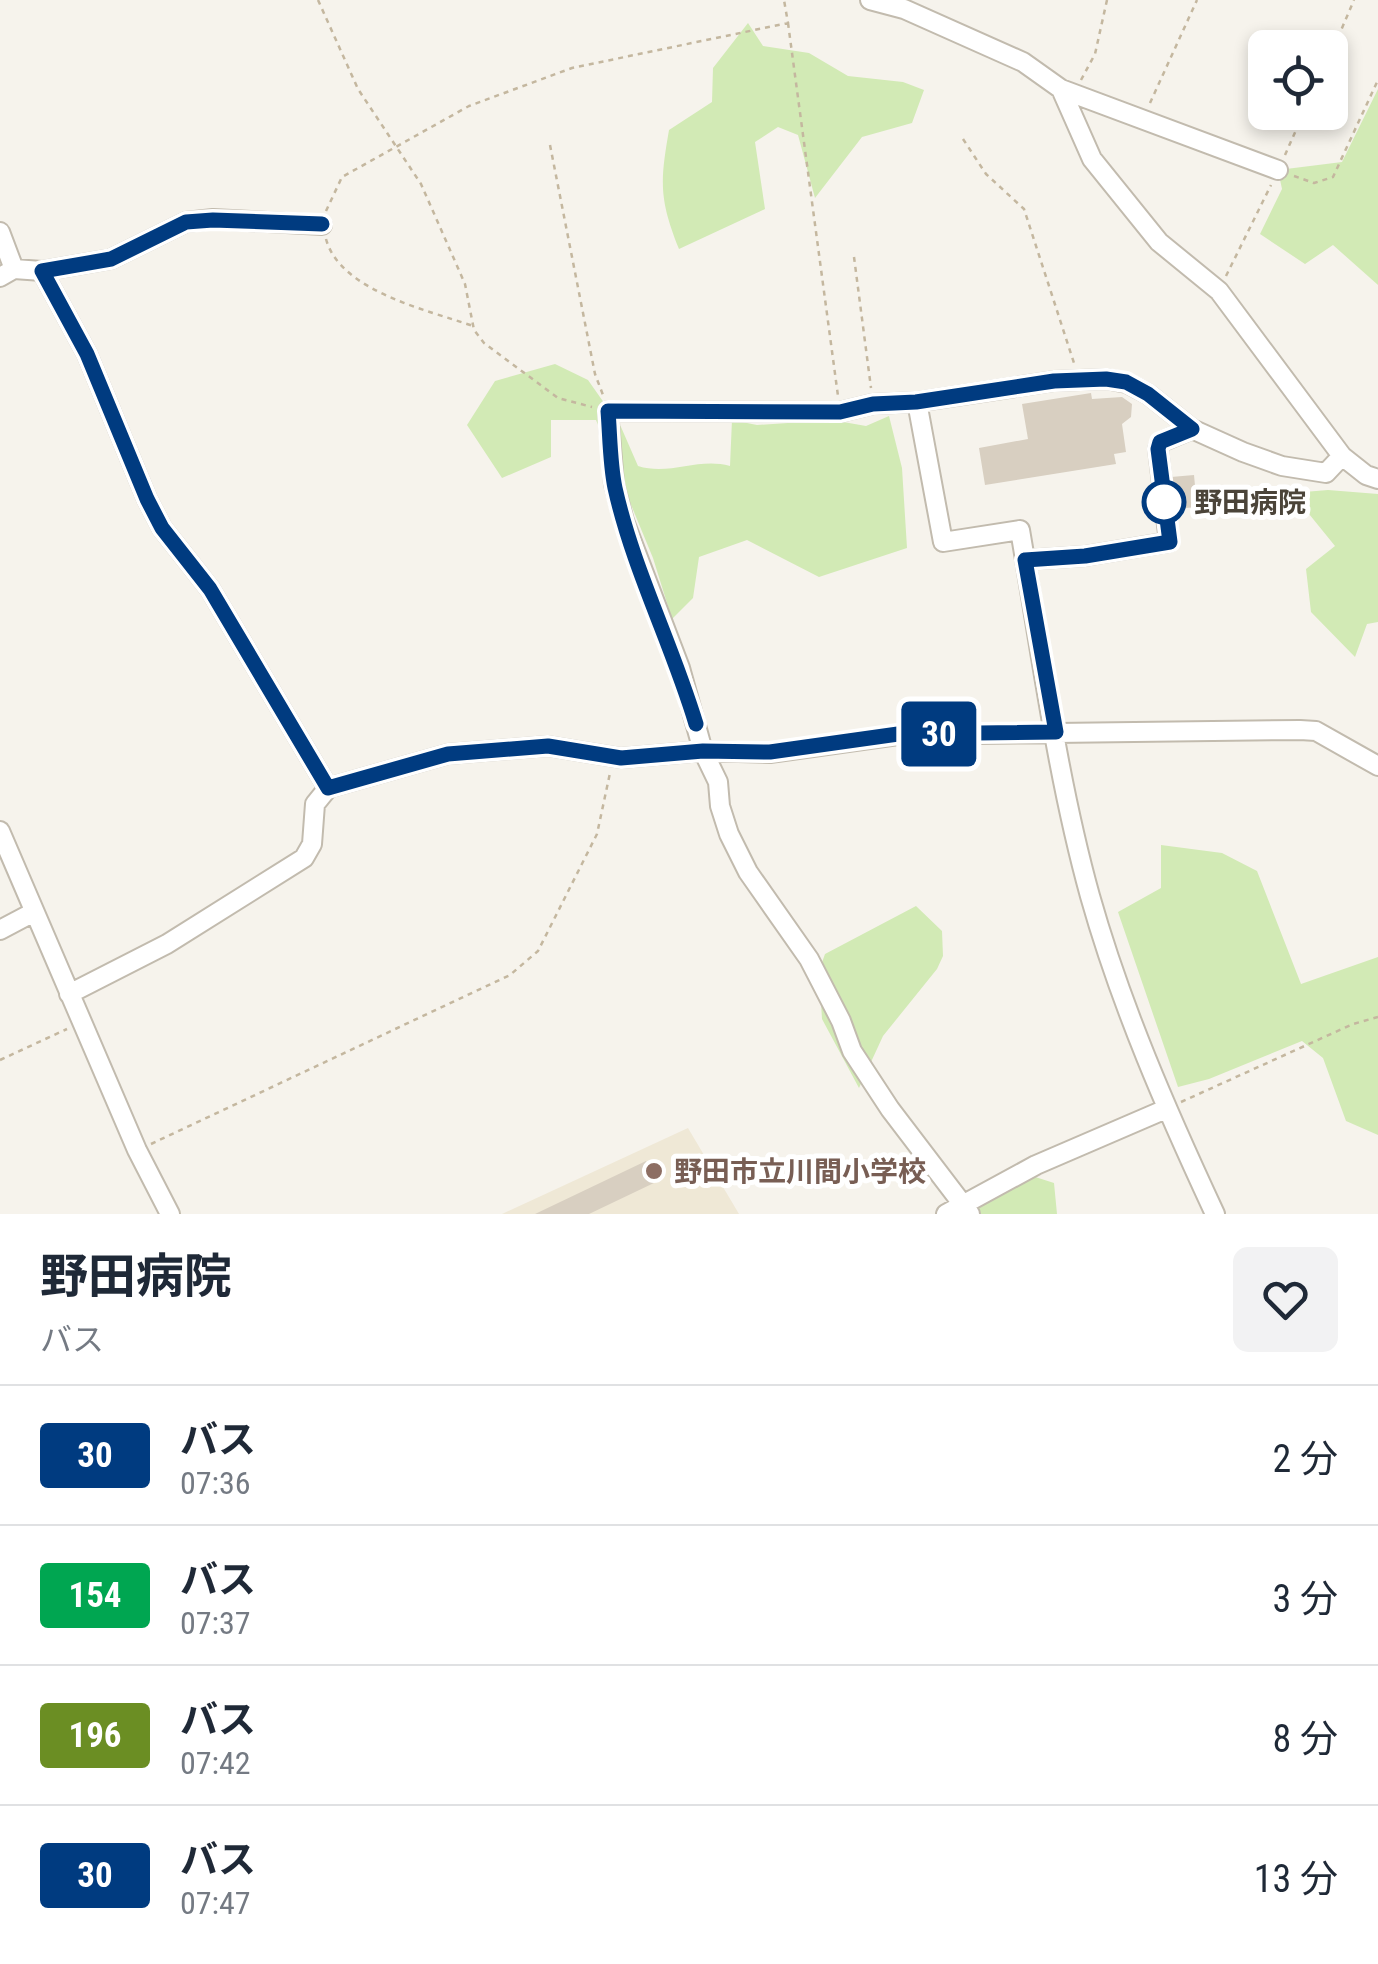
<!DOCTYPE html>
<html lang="ja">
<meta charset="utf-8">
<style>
:root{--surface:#fff;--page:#f2f2f3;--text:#1f2937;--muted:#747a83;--line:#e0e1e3}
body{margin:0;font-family:"Roboto Condensed","Noto Sans JP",sans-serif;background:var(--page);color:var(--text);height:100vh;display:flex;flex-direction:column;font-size:38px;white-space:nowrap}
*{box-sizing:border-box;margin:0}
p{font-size:32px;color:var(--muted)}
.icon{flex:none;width:55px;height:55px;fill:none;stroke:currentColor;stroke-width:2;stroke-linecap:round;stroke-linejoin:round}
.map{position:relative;height:1214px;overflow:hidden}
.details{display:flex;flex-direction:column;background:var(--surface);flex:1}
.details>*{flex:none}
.badge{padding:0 20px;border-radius:8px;font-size:35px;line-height:65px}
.tools{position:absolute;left:1248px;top:30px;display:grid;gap:20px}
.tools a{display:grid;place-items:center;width:100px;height:100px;border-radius:15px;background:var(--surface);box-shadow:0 5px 15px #0003;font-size:50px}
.map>.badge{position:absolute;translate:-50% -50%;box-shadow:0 0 0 5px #fff}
.round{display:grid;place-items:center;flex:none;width:105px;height:105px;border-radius:15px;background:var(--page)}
.summary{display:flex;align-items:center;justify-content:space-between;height:170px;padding:0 40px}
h1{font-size:48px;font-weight:700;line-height:75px}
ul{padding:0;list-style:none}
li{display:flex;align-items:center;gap:30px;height:140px;padding:0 40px;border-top:2px solid var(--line)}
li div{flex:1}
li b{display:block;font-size:38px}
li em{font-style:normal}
li .badge{min-width:110px;font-weight:700;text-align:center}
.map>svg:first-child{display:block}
.education{fill:#efe8d6}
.green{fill:#d2eab5}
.building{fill:#d8cfc1}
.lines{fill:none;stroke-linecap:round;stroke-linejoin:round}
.minor-casing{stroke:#c2bbae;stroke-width:22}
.path{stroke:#c4b79f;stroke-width:2.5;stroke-dasharray:5 5;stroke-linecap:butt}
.minor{stroke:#fff;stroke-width:18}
.line-casing{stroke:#fff;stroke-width:22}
.line{stroke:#003b80;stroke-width:15}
.stop-dot{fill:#fff;stroke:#003b80;stroke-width:5}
.education-dot{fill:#8d6e63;stroke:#fff;stroke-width:4}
.labels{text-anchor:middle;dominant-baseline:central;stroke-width:10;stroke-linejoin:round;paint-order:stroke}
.stop-label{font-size:28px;font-weight:bold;fill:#4b4439;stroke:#fff;text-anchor:start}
.education-label{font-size:28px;font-weight:bold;fill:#785e54;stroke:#fff;text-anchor:start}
</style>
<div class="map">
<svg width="1378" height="1214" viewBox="0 0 1378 1214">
<rect width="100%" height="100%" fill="#f6f3ec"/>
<path class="education" d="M688 1128 739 1214H502Z"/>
<path class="green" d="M748 23 763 46 809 53 848 76 903 82 924 90 912 123 862 137 815 198 798 135 778 127 755 142 765 209 679 249C659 199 660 182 669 130L712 102 713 68Z
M1378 89V285L1333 245 1305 264 1260 234 1282 189 1278 170 1342 162Z
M555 364 588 380 621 427 638 466C670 476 698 457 730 466L732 420 757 425 832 420 866 426 889 416 902 468 907 548 819 577 747 540 699 557 693 598 672 619 653 558 596 420H551V457L502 478 467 425 495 381Z
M1328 490 1378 494V622L1367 624 1355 657 1311 612 1306 569 1335 546 1292 493Z
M1161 845 1222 853 1257 871 1301 984 1378 957V1135L1346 1121 1323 1058 1302 1041 1209 1079 1178 1087 1118 912 1161 888Z
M916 906 942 931 943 956 937 969 883 1036 859 1088 822 1019 819 971 825 954Z
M1029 1175 1054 1183 1057 1214H978L980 1188Z"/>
<path class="building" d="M1091 393 1092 399 1122 397 1132 404 1131 417 1122 424 1126 452 1114 454 1116 464 985 485 979 448 1028 439 1022 404Z
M1194 475 1197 507 1174 509 1171 477Z
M646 1161 656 1182 589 1214H535Z"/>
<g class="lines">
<g class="minor-casing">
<path id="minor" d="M870 0 904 9 1023 62 1061 89 1092 159 1159 242 1219 291 1342 456 1366 475 1378 479
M1061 89 1278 170
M0 232 14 269
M42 271 87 354 147 499 162 528 210 589 328 788
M0 277 14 269 42 271 111 259 186 222 213 219 322 225
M917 402 943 542 1020 530C1041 652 1057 777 1090 896 1121 1006 1167 1111 1215 1214
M1025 560 1085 556 1169 542 1158 449 1161 442 1192 429
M0 831 137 1150 170 1214
M0 930 34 912
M69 994 167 944 304 858 312 844 315 804 328 788 448 754 548 746 621 758 703 751 770 753 898 735 1300 730 1316 731 1378 766
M946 1214 1036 1165 1166 1109
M970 1214 890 1109 852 1051 841 1021 809 959 748 872 729 834 720 806 718 782 703 751 680 668 624 521 614 484 608 411 840 412 873 404 917 402 1054 381 1106 379 1127 383 1148 394 1192 429 1243 452 1282 466 1326 473 1342 456"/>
</g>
<path class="path" d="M318 0 358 89 421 184 465 284 474 330 484 343 558 398 592 407
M788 23 838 396
M1330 56 1354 0
M1081 80 1095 54 1107 0
M1150 103 1197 0
M963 139 986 174 1024 209 1074 363
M550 145 595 374 603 395
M1285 155 1304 112
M1294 176 1314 183 1333 177 1378 80
M326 211 342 177 469 106 572 68 788 23 784 0
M326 239C340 291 427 310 473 326
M854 257 871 388
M1226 276 1271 185
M0 1060 67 1029
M1181 1102 1353 1024 1378 1017
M151 1144 510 975 538 951 597 834 610 773"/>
<use href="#minor" class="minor"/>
</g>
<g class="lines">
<g class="line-casing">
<path id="line" d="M322 224 213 220 186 222 111 259 42 271 87 354 147 499 162 528 210 589 328 788 448 754 548 746 621 758 703 751 770 752 898 734 1056 732 1025 560 1085 556 1170 542 1158 449 1160 442 1192 429 1148 394 1126 382 1106 379 1054 381 916 402 873 404 840 412 608 411C610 436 610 464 615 488 633 569 672 644 696 724"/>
</g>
<use href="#line" class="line"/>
</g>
<circle class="stop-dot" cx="1164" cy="502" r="20"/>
<circle class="education-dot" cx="654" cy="1171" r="10"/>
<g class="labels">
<g class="stop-label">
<text x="1194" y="502">野田病院</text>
</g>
<g class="education-label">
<text x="674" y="1171">野田市立川間小学校</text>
</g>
</g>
</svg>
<div class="tools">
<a><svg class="icon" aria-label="locate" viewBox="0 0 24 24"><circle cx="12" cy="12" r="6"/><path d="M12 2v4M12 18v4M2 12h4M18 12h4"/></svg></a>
</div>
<b class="badge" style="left:939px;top:734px;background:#003b80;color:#fff">30</b>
</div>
<section class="details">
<div class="summary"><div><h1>野田病院</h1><p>バス</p></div><a class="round"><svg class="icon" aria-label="heart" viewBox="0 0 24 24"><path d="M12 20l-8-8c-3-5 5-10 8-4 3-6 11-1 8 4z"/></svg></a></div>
<ul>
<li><span class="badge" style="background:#003b80;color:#fff">30</span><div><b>バス</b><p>07:36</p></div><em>2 分</em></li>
<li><span class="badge" style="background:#00a651;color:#fff">154</span><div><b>バス</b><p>07:37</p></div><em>3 分</em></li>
<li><span class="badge" style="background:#6b8e23;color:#fff">196</span><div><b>バス</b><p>07:42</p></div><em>8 分</em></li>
<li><span class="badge" style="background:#003b80;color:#fff">30</span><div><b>バス</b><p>07:47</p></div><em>13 分</em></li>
</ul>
</section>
